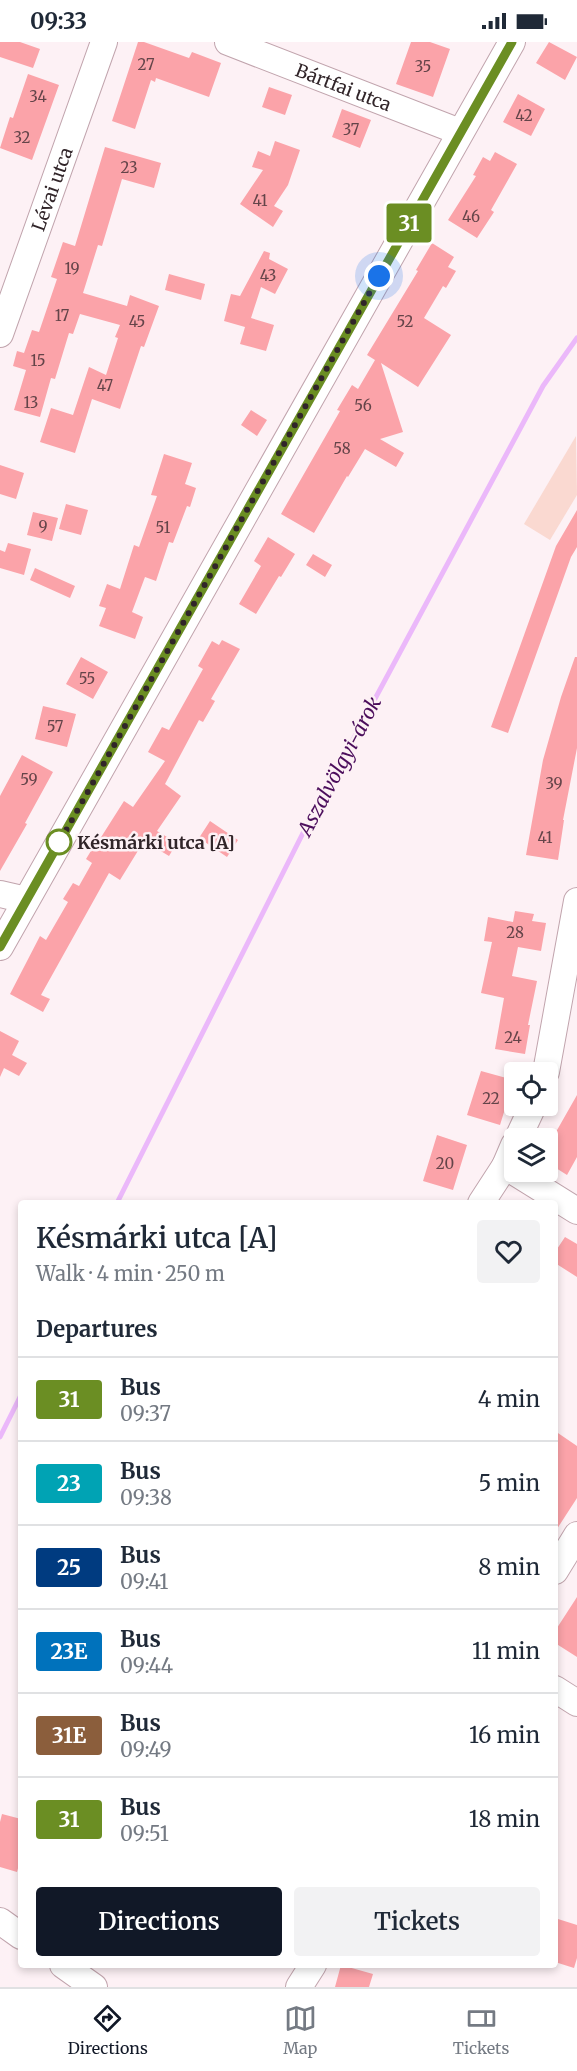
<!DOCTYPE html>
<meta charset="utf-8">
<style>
:root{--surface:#fff;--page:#f2f2f3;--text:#1f2937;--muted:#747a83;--line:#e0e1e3;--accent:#111827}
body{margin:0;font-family:Merriweather,serif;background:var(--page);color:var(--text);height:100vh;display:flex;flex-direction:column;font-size:22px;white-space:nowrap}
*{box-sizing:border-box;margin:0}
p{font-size:20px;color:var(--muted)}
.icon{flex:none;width:33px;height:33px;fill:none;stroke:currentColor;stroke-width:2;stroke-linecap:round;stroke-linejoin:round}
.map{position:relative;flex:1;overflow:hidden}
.sheet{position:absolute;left:18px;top:1158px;width:540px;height:768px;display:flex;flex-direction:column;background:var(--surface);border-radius:6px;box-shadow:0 3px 9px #0003}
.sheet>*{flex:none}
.badge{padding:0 12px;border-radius:4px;font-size:21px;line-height:39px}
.controls{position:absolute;left:504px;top:1020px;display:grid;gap:12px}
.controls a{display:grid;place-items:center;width:54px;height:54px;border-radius:6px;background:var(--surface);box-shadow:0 3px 9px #0003;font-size:30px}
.you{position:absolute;width:30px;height:30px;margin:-15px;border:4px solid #fff;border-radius:50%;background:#1a73e8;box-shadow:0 0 0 9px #1a73e833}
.map>.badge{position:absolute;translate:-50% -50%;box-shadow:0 0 0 3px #fff}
h2{padding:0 18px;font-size:22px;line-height:54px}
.round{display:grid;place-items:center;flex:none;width:63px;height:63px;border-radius:6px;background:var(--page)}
.head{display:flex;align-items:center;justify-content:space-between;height:102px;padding:0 18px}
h1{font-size:28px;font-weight:600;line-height:45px}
.cta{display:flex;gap:12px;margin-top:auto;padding:12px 18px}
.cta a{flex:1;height:69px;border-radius:6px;background:var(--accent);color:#fff;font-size:24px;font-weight:600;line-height:69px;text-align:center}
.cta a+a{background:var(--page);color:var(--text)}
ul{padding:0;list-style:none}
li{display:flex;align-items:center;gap:18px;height:84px;padding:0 18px;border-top:2px solid var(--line)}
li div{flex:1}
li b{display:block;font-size:22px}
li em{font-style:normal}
li .badge{min-width:66px;font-weight:700;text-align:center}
.status{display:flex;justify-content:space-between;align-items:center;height:42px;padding:0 30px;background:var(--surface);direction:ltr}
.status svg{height:16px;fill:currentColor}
.tab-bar{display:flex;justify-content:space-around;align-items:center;height:84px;border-top:2px solid var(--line);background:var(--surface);font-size:16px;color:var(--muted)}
.tab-bar a{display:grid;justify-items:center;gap:3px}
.tab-bar .current{color:var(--accent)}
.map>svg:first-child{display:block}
.green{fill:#fad9d1}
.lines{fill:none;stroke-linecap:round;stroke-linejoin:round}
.stream{stroke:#ebb8fa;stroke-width:5}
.building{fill:#fba3a9}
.minor-casing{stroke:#c1a4ad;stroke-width:28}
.minor{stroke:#fff;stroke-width:26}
.line-casing{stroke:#fff;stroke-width:14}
.line{stroke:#6b8e23;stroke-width:9}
.walk{stroke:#312529;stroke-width:6;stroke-dasharray:0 10.8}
.stop-dot{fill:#fff;stroke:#6b8e23;stroke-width:3}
.labels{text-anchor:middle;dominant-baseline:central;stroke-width:5;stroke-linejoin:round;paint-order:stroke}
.number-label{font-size:15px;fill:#644449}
.street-label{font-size:18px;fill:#312529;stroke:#fdf1f5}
.stop-label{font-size:18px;font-weight:bold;fill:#312529;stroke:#fdf1f5;text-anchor:start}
.water-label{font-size:20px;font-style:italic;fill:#4c0e5c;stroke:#fdf1f5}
</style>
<div class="status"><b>09:33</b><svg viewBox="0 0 49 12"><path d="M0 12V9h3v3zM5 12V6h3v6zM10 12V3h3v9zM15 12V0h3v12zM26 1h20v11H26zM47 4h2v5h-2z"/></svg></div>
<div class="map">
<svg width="577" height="1945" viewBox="0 0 577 1945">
<rect width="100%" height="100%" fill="#fdf1f5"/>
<path class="green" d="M576 394 577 453 550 498 524 482Z"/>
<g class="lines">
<path class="stream" d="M117 1161 304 789 543 344 577 296
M0 1395 21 1353"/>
</g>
<path class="building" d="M0 0H20L40 7 33 26 0 15Z
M138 0H144L189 16 192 10 221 21 209 55 156 36 155 40 151 38 135 87 112 79Z
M411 0H430L450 7 433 55 396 42Z
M549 0 577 15 565 38 536 21Z
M28 32 59 43 32 118 0 106 10 75 13 76Z
M269 45 292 53 285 73 262 65Z
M518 52 545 67 531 94 503 80Z
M342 67 371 78 360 106 332 95Z
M275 99 300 108 288 143 274 164 283 169 273 185 240 162 263 128 252 125 258 109 270 114Z
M105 105 161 121 154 146 122 137 102 204 98 203 83 251 127 264 130 253 159 264 144 305 141 304 120 367 92 357 75 411 40 400 51 366 73 373 89 325 106 333 118 296 115 295 120 283 80 272 73 292 69 291 55 337 51 336 40 375 14 368 26 328 13 324 17 309 24 311 32 288 39 290 57 237 51 235 63 200 75 204Z
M495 110 517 122 491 168 494 170 477 196 448 178 476 134 473 133 483 115 490 119Z
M432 201 454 215 448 225 456 229 446 246 443 244 424 276 451 293 418 345 381 321 403 390 380 397 404 411 396 425 365 407 348 435 347 434 314 491 281 472 340 369 337 368 352 343 358 347 375 318 367 313 418 229 416 228Z
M264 209 270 211 269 217 288 227 275 252 261 245 251 276 274 283 266 309 240 302 245 285 224 279 231 252 240 254Z
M169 232 205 242 201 258 165 248Z
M251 368 267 378 257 394 241 383Z
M164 412 192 421 185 442 196 446 190 465 187 464 173 501 169 500 156 539 145 535 132 570 143 575 135 597 99 584 106 566 99 564 107 542 120 547 134 503 139 505 157 454 151 453Z
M0 423 24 431 16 457 0 452Z
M66 462 88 468 81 493 59 487Z
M577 468V505L571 515 508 691 491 685 556 504Z
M33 470 58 476 52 499 27 493Z
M268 495 295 512 281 535 279 534 256 572 239 562 261 524 254 519Z
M8 501 31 507 24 533 0 526V508L5 510Z
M313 512 332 523 325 535 306 523Z
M35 526 75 544 70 556 30 538Z
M222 598 240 607 211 657 215 659 203 680 199 678 165 742 181 754 157 789 177 801 169 814 144 799 120 838 109 831 41 953 50 957 43 970 10 952 40 894 46 898 68 860 63 857 73 841 79 844 92 821 86 817 97 799 98 800 124 759 133 765 165 719 148 710 162 685 169 688 203 627 198 624 212 599 219 603Z
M81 615 108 630 93 657 66 642Z
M575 615H577V706L563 778H564L558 818 526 813 543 718 561 655Z
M43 664 76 672 67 705 35 697Z
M22 713 53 730 25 781 27 782 0 829V754Z
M210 779 238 798 227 815 199 796Z
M515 869 534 872 532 879 546 881 541 909 518 905 512 934 537 939 528 983H530L525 1012 495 1007 504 956 481 951 492 900 484 899 488 875 513 880Z
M0 989 19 999 12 1013 27 1021 19 1034 4 1026 0 1035Z
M481 1029 514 1038 500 1083 467 1073Z
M577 1053V1115L567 1133 548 1121V1104Z
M437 1093 467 1103 453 1148 423 1139Z
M565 1195 577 1202V1235L555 1221V1210Z
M555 1389 577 1404V1456L555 1490Z
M577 1555V1615L555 1601V1589Z
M2 1772 21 1777V1815L17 1830 0 1825V1780Z
M558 1877 577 1883V1916L574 1926 555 1920V1887Z
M341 1923 373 1932 369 1945H335Z"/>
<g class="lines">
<g class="minor-casing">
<g id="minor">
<path id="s1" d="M228 0 460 90"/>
<path id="s2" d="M0 292 104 0"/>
<path d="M0 852 26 858"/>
<path d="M0 905 512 0"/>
<path d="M546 1030 577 859"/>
<path d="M518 1096 533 1064"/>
<path d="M505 1124 577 1169"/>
<path d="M481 1161 505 1124 514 1103"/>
<path d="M555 1529 577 1493"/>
<path d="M555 1647 577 1661"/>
<path d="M0 1879 21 1894"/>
<path d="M63 1923 94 1945"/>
<path d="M299 1945 313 1923"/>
</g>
</g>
<use href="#minor" class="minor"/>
</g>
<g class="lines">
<g class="line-casing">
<path id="line" d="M0 905 512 0"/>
</g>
<use href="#line" class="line"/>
<path class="walk" d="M59 800 55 808 379 234"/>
</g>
<circle class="stop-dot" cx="59" cy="800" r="12"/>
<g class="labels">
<g class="number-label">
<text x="146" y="22">27</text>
<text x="423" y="24">35</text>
<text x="38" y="54">34</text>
<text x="524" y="73">42</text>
<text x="351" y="87">37</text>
<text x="22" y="95">32</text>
<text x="129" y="125">23</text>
<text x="260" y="158">41</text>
<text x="471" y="174">46</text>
<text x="72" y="226">19</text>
<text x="268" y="233">43</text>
<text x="62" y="273">17</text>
<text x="137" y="279">45</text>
<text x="405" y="279">52</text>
<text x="38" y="318">15</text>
<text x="105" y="343">47</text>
<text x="31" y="360">13</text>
<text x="363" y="363">56</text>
<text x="342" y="406">58</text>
<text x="43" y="484">9</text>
<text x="163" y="485">51</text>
<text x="87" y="636">55</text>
<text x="55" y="684">57</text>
<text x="29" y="737">59</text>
<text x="554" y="741">39</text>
<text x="545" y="795">41</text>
<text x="515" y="890">28</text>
<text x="513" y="995">24</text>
<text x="491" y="1056">22</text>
<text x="445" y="1121">20</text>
</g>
<g class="street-label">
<text stroke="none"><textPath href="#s1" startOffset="124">Bártfai utca</textPath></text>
<text stroke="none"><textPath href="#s2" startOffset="154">Lévai utca</textPath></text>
</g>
<g class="stop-label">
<text x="77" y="800">Késmárki utca [A]</text>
</g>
<g class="water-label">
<text transform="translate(339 724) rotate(-62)">Aszalvölgyi-árok</text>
</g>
</g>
</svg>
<div class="controls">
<a><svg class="icon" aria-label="locate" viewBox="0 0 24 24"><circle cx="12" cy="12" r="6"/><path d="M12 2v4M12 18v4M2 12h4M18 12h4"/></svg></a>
<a><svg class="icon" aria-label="layers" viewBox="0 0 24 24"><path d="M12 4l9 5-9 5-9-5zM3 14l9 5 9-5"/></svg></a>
</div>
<div class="you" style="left:379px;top:234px"></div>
<b class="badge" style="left:409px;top:181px;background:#6b8e23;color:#fff">31</b>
<section class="sheet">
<div class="head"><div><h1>Késmárki utca [A]</h1><p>Walk · 4 min · 250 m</p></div><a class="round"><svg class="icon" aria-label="heart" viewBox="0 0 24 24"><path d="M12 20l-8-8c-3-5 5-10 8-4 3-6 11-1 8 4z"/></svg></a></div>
<h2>Departures</h2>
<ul>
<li><span class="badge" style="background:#6b8e23;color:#fff">31</span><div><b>Bus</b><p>09:37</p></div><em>4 min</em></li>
<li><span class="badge" style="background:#00a3b4;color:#fff">23</span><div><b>Bus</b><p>09:38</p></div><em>5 min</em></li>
<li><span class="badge" style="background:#003b80;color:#fff">25</span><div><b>Bus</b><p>09:41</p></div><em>8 min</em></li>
<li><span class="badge" style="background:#0072bc;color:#fff">23E</span><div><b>Bus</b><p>09:44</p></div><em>11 min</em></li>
<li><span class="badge" style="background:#8b5e3c;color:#fff">31E</span><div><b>Bus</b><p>09:49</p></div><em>16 min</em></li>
<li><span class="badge" style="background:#6b8e23;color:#fff">31</span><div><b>Bus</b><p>09:51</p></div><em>18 min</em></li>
</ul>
<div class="cta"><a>Directions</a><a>Tickets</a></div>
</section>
</div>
<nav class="tab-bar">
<a class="current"><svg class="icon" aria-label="directions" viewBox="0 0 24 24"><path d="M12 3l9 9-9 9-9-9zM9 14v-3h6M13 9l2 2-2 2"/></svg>Directions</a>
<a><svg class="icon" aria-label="map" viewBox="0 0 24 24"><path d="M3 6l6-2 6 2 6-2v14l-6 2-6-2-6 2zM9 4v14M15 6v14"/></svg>Map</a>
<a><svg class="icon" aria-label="tickets" viewBox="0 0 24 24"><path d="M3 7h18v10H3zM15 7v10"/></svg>Tickets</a>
</nav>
